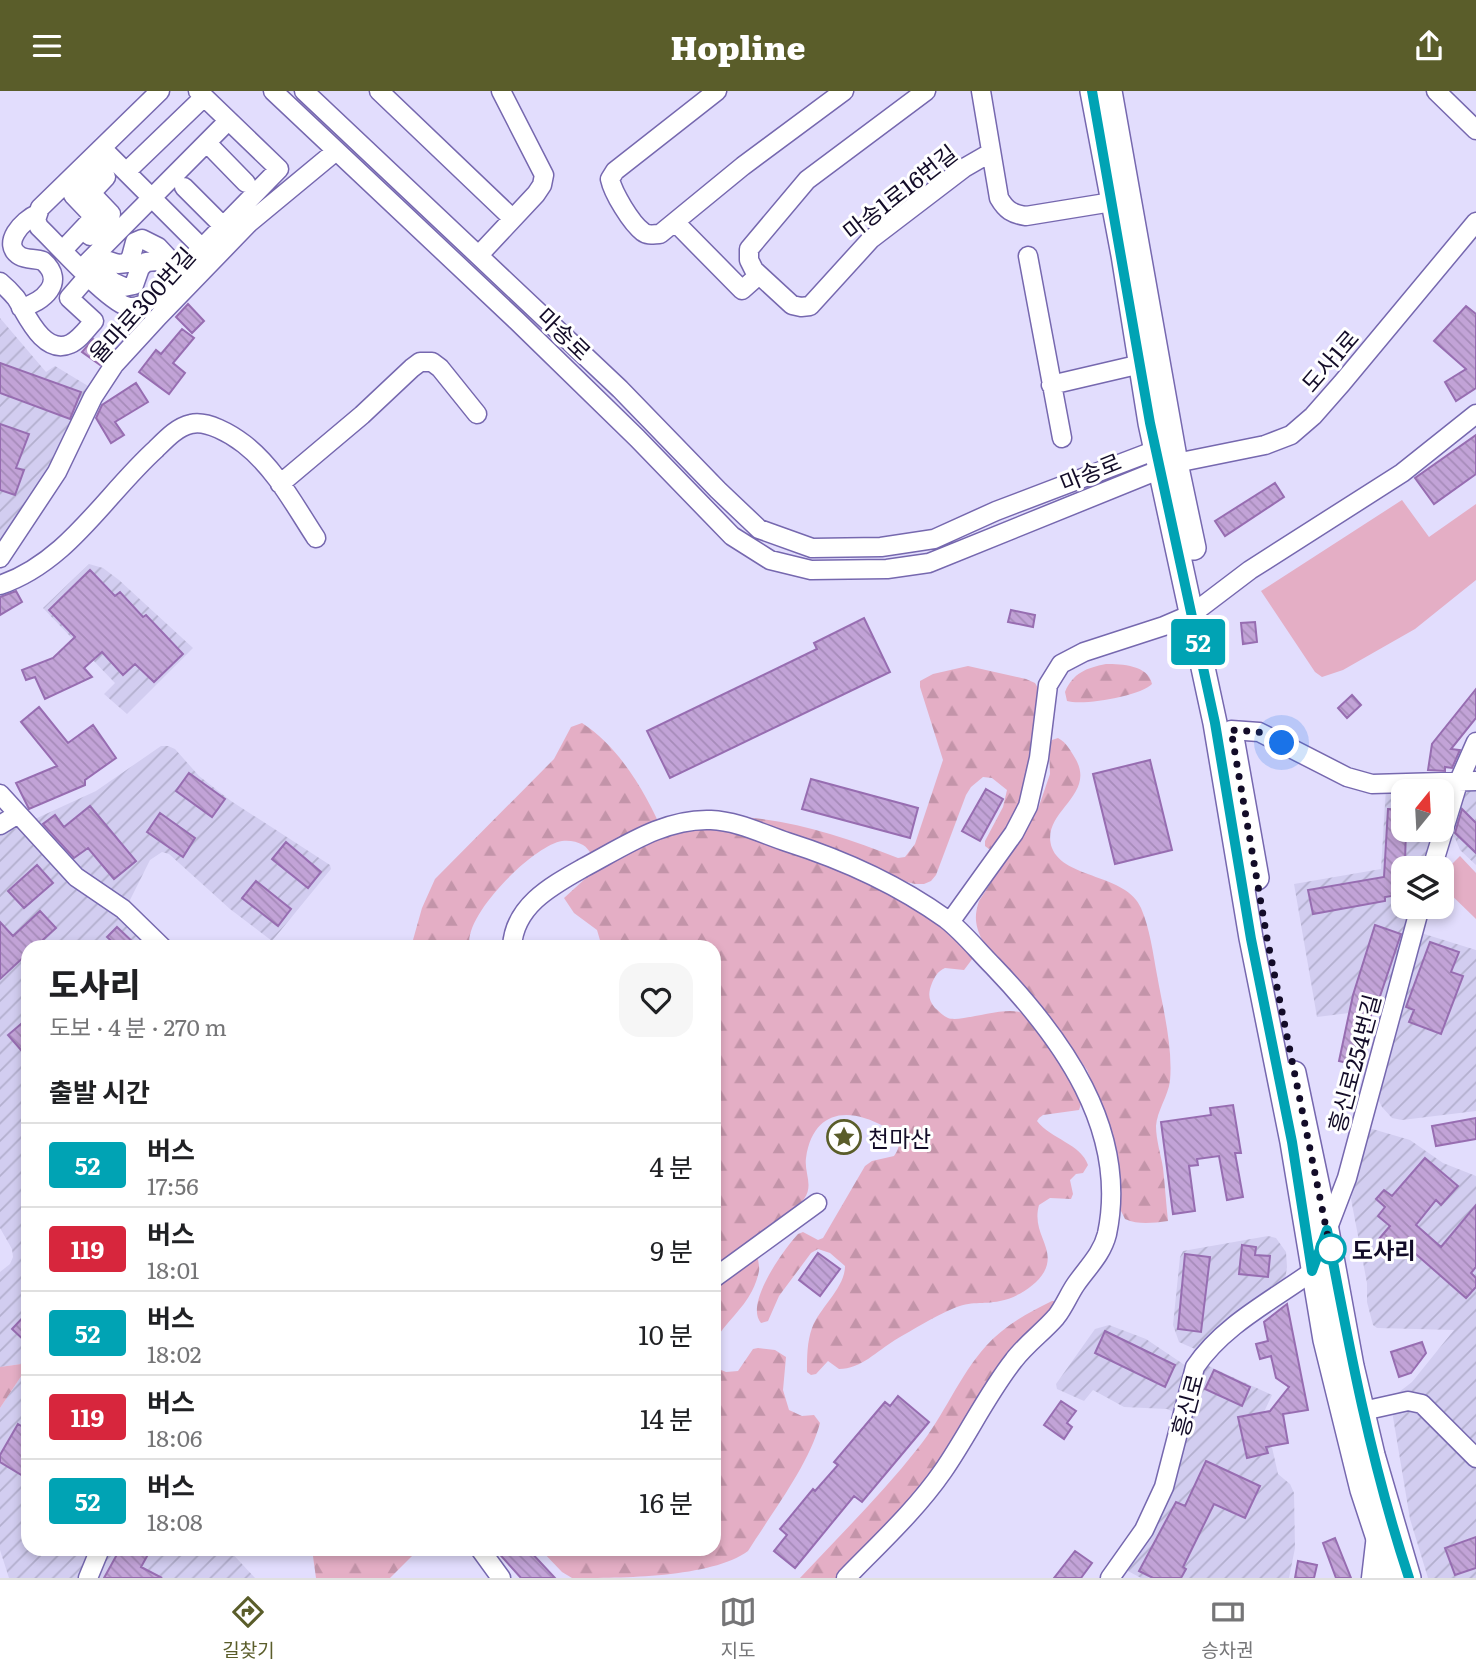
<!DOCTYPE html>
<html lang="ko">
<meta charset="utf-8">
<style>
:root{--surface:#fff;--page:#f6f6f6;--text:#202124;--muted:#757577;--line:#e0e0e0;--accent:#5a5d2a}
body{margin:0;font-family:Literata,"Noto Sans KR",serif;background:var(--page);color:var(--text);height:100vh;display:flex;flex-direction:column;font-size:26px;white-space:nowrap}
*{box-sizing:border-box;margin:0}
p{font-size:23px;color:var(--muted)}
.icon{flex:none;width:38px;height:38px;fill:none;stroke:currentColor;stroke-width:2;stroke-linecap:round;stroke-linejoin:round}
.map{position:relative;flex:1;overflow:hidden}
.details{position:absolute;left:21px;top:849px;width:700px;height:616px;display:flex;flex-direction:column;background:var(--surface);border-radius:21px;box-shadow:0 4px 10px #0003}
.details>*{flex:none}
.badge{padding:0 14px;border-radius:5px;font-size:24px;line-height:46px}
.needle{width:46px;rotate:18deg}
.buttons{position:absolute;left:1391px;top:688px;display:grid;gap:14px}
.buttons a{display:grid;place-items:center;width:63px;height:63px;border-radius:14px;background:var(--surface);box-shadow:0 4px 10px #0003;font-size:35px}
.you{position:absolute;width:35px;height:35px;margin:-18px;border:5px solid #fff;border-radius:50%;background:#1a73e8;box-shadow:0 0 0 10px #1a73e833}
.map>.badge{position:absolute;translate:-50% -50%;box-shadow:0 0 0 4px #fff}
h2{padding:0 28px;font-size:26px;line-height:63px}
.round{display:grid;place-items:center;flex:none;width:74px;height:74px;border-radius:21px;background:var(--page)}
.head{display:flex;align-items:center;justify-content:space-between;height:119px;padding:0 28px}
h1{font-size:33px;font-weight:800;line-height:52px}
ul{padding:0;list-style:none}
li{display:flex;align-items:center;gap:21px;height:84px;padding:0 28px;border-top:2px solid var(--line)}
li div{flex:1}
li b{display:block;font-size:26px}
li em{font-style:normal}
li .badge{min-width:77px;font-weight:700;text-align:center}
header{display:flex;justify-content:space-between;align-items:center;height:91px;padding:0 28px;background:var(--accent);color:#fff;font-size:32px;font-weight:800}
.dock{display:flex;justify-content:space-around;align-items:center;height:98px;border-top:2px solid var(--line);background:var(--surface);font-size:19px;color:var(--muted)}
.dock a{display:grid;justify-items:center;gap:4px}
.dock .current{color:var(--accent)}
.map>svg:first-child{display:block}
.industrial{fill:url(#industrial-furrows)}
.green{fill:#e4aec5}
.forest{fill:url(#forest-firs)}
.building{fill:url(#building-back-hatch);stroke:#976db1;stroke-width:2}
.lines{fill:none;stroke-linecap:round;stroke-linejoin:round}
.minor-casing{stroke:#7668af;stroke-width:21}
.major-casing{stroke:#7668af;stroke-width:26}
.minor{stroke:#fff;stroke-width:18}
.major{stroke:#fff;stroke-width:23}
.line-casing{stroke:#fff;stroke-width:16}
.line{stroke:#00a3b4;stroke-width:10}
.walk{stroke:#130c28;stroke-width:7;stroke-dasharray:0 12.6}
.stop-dot{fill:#fff;stroke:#00a3b4;stroke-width:3.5}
.labels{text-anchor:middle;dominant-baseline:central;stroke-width:6;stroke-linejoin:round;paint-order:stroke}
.street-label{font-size:23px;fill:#130c28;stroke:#fff}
.poi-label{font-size:23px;fill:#130c28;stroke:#fff;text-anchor:start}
.stop-label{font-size:23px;font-weight:bold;fill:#130c28;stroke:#fff;text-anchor:start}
</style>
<header><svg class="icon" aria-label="menu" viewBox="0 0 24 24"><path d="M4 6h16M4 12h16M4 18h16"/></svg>Hopline<svg class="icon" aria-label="share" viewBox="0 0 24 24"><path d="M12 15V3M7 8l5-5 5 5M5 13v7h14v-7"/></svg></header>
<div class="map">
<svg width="1476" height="1487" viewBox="0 0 1476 1487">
<defs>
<pattern id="industrial-furrows" width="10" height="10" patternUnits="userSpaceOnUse" patternTransform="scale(1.75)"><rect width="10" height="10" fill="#d2cdf0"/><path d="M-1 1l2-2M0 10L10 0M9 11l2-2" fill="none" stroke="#b3afce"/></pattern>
<pattern id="forest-firs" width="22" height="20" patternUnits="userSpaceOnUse" patternTransform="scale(1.75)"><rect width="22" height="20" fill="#e4aec5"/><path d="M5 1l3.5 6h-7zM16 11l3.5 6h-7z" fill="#c394a9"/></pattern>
<pattern id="building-back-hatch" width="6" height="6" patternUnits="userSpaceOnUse" patternTransform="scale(1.75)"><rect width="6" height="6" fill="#c2a3d7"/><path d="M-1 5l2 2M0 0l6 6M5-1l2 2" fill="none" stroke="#a68bb9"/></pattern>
</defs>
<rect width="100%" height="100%" fill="#e2ddfd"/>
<path class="industrial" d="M0 227 46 281 55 275 93 298 53 380 0 459Z
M89 473 103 477 119 489 193 557 127 623 104 603 115 592 43 517Z
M161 655H168L175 658 199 685 231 710 330 774 331 778 272 850 230 818 169 763 162 761 150 769 127 815 87 789 35 728 96 700Z
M1476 696V774L1460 759 1455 747 1447 740 1465 697Z
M1448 697 1442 725V700H1404V738L1438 739 1425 777H1404V816H1413L1381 918 1317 926 1294 793 1381 778 1386 698Z
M20 736 155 856H28V1272L0 1276V1181L10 1173 13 1166 12 1158 0 1137V742Z
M1421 842 1476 859V1020L1402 1029 1392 1027 1382 1016 1379 1010V993Z
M1369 1037 1410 1049 1443 1072 1476 1085V1487H1428L1410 1428 1390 1308 1412 1291 1454 1239 1377 1237 1373 1234 1367 1211V1192L1351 1108Z
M1268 1145 1276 1147 1286 1161 1287 1176 1284 1196 1203 1256 1195 1258 1179 1251 1173 1234 1180 1166 1183 1160Z
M1109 1234 1146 1248 1189 1277 1178 1323 1167 1318 1124 1316 1093 1299 1084 1310 1057 1298 1056 1293 1095 1238Z
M1202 1272 1272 1304 1264 1321 1278 1383 1290 1393 1294 1402 1295 1457 1289 1487H1141L1128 1480 1145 1452Z
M28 1275V1458H228L255 1487H9L0 1459V1317Z"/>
<path class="green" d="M1402 409 1429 446 1476 413V489L1415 538 1343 579 1322 586 1315 581 1261 500Z
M1460 765 1476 782V828L1442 795V783Z"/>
<path class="forest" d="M1106 573C1122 573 1148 574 1152 593 1141 605 1083 615 1067 610L1065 601C1073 582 1086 577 1106 573Z
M968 575 1026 588 1035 592 1038 597C1039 634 1025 740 989 758L985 755V750L1003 716 1007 699 992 687 983 686 971 696 966 704 936 784 931 790 924 793H915L903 790 833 760 740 729 744 726C799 731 847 747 898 767L905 766 915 753 943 669 920 596V590L933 583Z
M582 632C619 655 648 705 664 744L688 738 722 739 746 744 871 790 934 829 973 867 964 879 945 877C938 880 935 885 932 892 928 902 928 909 935 917 939 920 943 925 948 927 961 932 1005 914 1022 922 1041 931 1071 990 1082 1010L1079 1019 1043 1024 1039 1027 1037 1030C1051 1048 1081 1053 1088 1074L1083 1082 1076 1083 1070 1089 1073 1103 1071 1108 1050 1107 1039 1114C1031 1143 1057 1157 1044 1181 1036 1195 1016 1207 1000 1210 982 1214 972 1209 952 1218 933 1226 914 1238 895 1249 877 1260 861 1278 839 1278L828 1270 816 1283 811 1284 807 1281C807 1266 807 1251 812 1237 820 1216 845 1197 845 1175L830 1162 818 1158 811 1162 779 1205 768 1230 761 1232C744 1213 784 1158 798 1143L803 1141 818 1149 823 1147 865 1075 872 1070 894 1065C904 1052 897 1043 885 1036 848 1015 813 1019 806 1067 804 1082 814 1094 804 1108 795 1119 781 1125 772 1136 767 1142 761 1152 758 1159 756 1165 760 1173 759 1180 758 1186 755 1194 752 1200 743 1218 725 1232 714 1251V856H602L597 839 574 822 564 807 598 776C594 769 590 758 583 754 577 750 568 749 562 750 534 754 461 826 470 856H411L422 817 435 788 554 668 571 636Z
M1058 647C1067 652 1070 659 1075 667 1098 705 1039 721 1052 757 1064 788 1127 783 1141 817 1150 838 1153 862 1157 884 1163 918 1173 955 1170 990 1168 1005 1157 1020 1156 1035 1156 1049 1161 1064 1163 1077 1165 1095 1166 1112 1168 1130 1152 1132 1139 1134 1125 1128L1121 1120 1120 1089 1111 1037 1087 979 1054 932 982 849C975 834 974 825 979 810L1038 718 1050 683 1049 656 1052 649Z
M1052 1210H1059L933 1387 839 1487H800C840 1444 882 1403 918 1357 944 1325 959 1285 986 1255 1004 1235 1029 1221 1052 1210Z
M758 1257 775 1259 786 1266 783 1299 789 1319 802 1325 814 1324 820 1332C809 1374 771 1423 748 1460 711 1487 621 1487 572 1487L562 1481 540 1458H714V1276L726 1281 738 1280 753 1258Z
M28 1272V1275L0 1317V1276Z
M312 1458H419L390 1487H316Z"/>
<path class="building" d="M188 213 204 230 192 242 176 226Z
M1466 215 1476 223V297L1456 310 1445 291 1466 278 1434 250Z
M182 238 194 247 173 272 185 282 169 303 139 281 156 259 161 263Z
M93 248 111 261 100 274 82 261Z
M0 272 81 301 70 328 0 302Z
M136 292 148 311 115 331 124 344 111 352 96 327 102 314Z
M0 333 29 343 16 377 24 379 15 404 0 399Z
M1476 344V383L1434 413 1415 387Z
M1275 392 1284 406 1225 445 1215 430Z
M90 479 115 505 120 501 143 526 146 524 183 563 154 591 135 573 123 584 102 561 84 577 92 586 45 608 35 586 26 589 22 579 53 567 75 546 49 519Z
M16 500 22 511 0 524V506Z
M1011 519 1035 524 1033 536 1008 531Z
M864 527 890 581 670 687 647 640 817 558 814 552Z
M1255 531 1257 551 1243 553 1241 532Z
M1476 598V627L1451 658 1460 659 1452 677 1445 676V680L1428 679 1432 653Z
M1352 604 1361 614 1347 627 1338 617Z
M39 616 68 652 93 634 116 667 85 689V694L29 718 16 692 57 675 21 631Z
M1150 669 1172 759 1115 773 1093 683Z
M189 682 225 708 212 726 176 700Z
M811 688 918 717 910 747 802 718Z
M986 698 1003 708 980 750 962 740Z
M90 715 136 770 114 788 88 757 74 767 43 733 55 724 64 736Z
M1388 718 1404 719V738H1406L1404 803 1385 806V810L1313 823 1308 799 1384 786Z
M1462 718 1476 732V762L1455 742Z
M160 722 195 747 183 766 147 741Z
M286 751 321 781 308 797 272 768Z
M37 774 53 792 24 817 8 800Z
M256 790 291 818 278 835 242 807Z
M40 820 56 837 35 856H28V862L0 888V831L13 845Z
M1375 834 1401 843 1376 917 1373 916 1360 975 1339 970 1353 904Z
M117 836 138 856H118L107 846Z
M1430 851 1459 861 1451 881 1463 885 1441 943 1409 931 1414 919 1406 916Z
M28 927V967L8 944Z
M1233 1014 1241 1062H1235L1243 1106 1227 1109 1219 1065 1197 1068 1198 1074 1189 1075 1195 1120 1173 1123 1161 1031 1211 1024 1210 1017Z
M1476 1027V1048L1436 1055 1432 1035Z
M1425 1067 1458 1095 1441 1114 1436 1109 1416 1134 1441 1156 1476 1114V1176L1471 1182 1476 1187V1196L1466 1207 1402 1151 1393 1160 1379 1148 1390 1135 1378 1125 1385 1116 1376 1108 1384 1099 1392 1105Z
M1242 1154 1256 1156 1255 1164 1270 1165 1268 1186 1239 1183Z
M818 1162 840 1178 820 1205 799 1189Z
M1185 1163 1210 1166 1201 1241 1178 1238Z
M1287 1213 1308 1319 1283 1323 1288 1352 1266 1356 1268 1362 1247 1367 1238 1326 1270 1320 1289 1296 1276 1287 1271 1265 1260 1268 1256 1253 1268 1250 1264 1231Z
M28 1221V1253L12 1238Z
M1105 1240 1175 1274 1165 1296 1095 1262Z
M1422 1251 1426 1262 1411 1282 1399 1286 1391 1261Z
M1214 1279 1250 1296 1242 1315 1205 1298Z
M898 1305 929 1331 862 1411 854 1405 795 1477 774 1460 787 1444 780 1438 813 1398 815 1400 838 1374 834 1371 885 1311 890 1315Z
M1061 1310 1076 1320 1067 1332 1072 1336 1064 1348 1044 1334Z
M18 1333 28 1339V1388L0 1371V1364Z
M1206 1370 1260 1395 1245 1427 1214 1413 1183 1476 1186 1478 1181 1487H1153L1139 1480 1176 1411 1185 1415Z
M1476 1446V1477L1455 1484 1445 1457Z
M1335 1447 1351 1487H1336L1323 1452Z
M120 1458H151L141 1476 162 1487H104Z
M495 1458H528L555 1487H521Z
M1075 1460 1092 1472 1081 1487H1054Z
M1298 1470 1317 1474 1314 1487H1295Z"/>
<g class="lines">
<g class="minor-casing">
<path id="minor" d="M160 0 40 117 36 129 39 136C56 152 110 213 129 216 139 217 146 212 154 206L279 78 198 0
M273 0 517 230 637 347 732 445 770 469 811 479 887 478 929 472 1176 372 1265 354 1291 344 1313 325 1342 292 1476 131
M304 0 620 298 718 399 759 438 812 457 881 456 934 448 996 420 1156 359 1167 366
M379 0 512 127
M717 0 615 80 610 88C613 102 631 132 643 141 648 145 654 143 660 143L743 75 844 0
M926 0 807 89 749 158V169L754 179 792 214 801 216 810 215 871 148 964 77 990 62
M981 0 999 107C1006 119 1012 123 1026 125L1112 111
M1436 0 1476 39
M207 52 246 92
M102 57 202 157
M126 81 204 6
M184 96 223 135
M675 131 742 199 759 184
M90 145 111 123 91 102 106 86
M63 159 94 126 73 104 111 66
M479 164 536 103 542 94 544 84 501 0
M94 165 118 173 127 172 131 166 135 151 142 148 158 156 175 174
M1028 165 1062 347
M95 174 113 191 124 196 134 194 140 177 146 171 157 170 180 180
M82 177 228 30
M0 191C6 196 11 201 16 207 26 222 43 265 70 253 79 249 87 238 94 230L69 207 89 184
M21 217C43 211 67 191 43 170 35 167 27 169 20 165 0 153 23 129 37 123
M1051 294 1141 273
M280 393 362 324 412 277 420 271H432L440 277 477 323
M0 467 57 381 93 306 114 274 159 225 249 132 336 60
M0 494C68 471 105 404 156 358 166 348 177 336 191 333 207 329 231 343 244 353 275 377 295 415 316 447
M1231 639 1259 641 1347 686 1372 693 1476 690
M0 703 76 786 123 818 162 856
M0 734 18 723
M1432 777 1458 692 1476 651
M950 831 1014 742 1028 715 1039 667 1048 594 1061 573 1084 561 1164 535 1192 523 1250 479 1402 382 1476 323
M512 856C514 815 551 795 583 777 623 756 664 727 711 729 737 730 763 743 787 751 844 769 897 793 946 828 963 841 978 860 993 875 1061 946 1129 1038 1107 1143 1102 1163 1088 1176 1076 1193 1069 1203 1064 1216 1056 1226 1043 1241 1026 1253 1014 1269 987 1303 968 1344 943 1380 916 1419 879 1453 846 1487
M1326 1142 1347 1087 1420 816
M714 1187 817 1112
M1363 1320 1408 1310 1422 1313 1476 1367
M480 1458 501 1487
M88 1487 100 1458
M1110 1487 1144 1439 1164 1396 1195 1276C1223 1234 1273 1209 1313 1180L1317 1169
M1371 1487 1376 1444"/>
</g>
<g class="major-casing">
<path id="major" d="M1092 0 1123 164 1150 332 1215 632 1251 847 1292 1051 1325 1249 1362 1399 1391 1487
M1110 0 1176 372 1194 457
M1233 652 1257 787
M1294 982 1327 1139 1352 1275 1373 1364 1409 1487"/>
</g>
<use href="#minor" class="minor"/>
<use href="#major" class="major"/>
</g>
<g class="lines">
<g class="line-casing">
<path id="line" d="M1092 0 1150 332 1215 632 1251 848 1292 1051 1312 1180 1327 1139C1349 1256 1371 1373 1409 1487"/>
</g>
<use href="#line" class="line"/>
<path class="walk" d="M1282 652 1259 641 1231 639 1267 847 1332 1166 1331 1158"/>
</g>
<defs>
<g id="sight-ring" transform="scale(1.75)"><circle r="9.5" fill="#fff" stroke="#5a5d2a" stroke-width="1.5"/><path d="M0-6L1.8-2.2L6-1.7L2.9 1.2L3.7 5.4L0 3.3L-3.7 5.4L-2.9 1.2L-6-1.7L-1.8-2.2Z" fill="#5a5d2a"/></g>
</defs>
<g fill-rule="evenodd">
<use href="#sight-ring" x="844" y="1046"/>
</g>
<circle class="stop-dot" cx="1331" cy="1158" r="14"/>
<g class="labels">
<g class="street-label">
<text transform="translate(899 100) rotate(-38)">마송1로16번길</text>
<text transform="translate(141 213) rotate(-48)">율마로300번길</text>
<text transform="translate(565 242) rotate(44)">마송로</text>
<text transform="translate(1329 269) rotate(-49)">도사1로</text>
<text transform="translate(1090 380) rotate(-22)">마송로</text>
<text transform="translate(1353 972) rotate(-75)">흥신로254번길</text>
<text transform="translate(1186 1314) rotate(-75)">흥신로</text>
</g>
<g class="poi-label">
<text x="868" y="1046">천마산</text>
</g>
<g class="stop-label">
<text x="1352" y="1158">도사리</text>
</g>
</g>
</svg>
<div class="buttons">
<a><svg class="needle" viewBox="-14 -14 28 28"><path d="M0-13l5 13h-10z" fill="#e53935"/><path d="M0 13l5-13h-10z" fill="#757577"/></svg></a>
<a><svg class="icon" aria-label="layers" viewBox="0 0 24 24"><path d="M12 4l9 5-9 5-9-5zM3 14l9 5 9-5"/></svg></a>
</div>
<div class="you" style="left:1282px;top:652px"></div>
<b class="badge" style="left:1198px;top:551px;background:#00a3b4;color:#fff">52</b>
<section class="details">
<div class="head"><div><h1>도사리</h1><p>도보 · 4 분 · 270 m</p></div><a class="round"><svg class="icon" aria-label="heart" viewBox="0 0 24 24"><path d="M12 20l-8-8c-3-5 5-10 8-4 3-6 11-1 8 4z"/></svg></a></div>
<h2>출발 시간</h2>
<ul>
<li><span class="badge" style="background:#00a3b4;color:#fff">52</span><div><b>버스</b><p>17:56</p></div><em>4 분</em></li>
<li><span class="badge" style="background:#d7263d;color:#fff">119</span><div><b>버스</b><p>18:01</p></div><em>9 분</em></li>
<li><span class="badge" style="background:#00a3b4;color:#fff">52</span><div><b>버스</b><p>18:02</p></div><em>10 분</em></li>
<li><span class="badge" style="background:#d7263d;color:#fff">119</span><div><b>버스</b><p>18:06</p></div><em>14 분</em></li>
<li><span class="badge" style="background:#00a3b4;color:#fff">52</span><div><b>버스</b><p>18:08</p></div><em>16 분</em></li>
</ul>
</section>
</div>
<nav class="dock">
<a class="current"><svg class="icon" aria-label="directions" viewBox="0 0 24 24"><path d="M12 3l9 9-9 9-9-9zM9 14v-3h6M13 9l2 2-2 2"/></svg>길찾기</a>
<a><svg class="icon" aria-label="map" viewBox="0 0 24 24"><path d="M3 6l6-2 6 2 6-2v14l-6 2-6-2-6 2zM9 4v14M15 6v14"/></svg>지도</a>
<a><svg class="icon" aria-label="tickets" viewBox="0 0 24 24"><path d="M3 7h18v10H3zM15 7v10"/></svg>승차권</a>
</nav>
